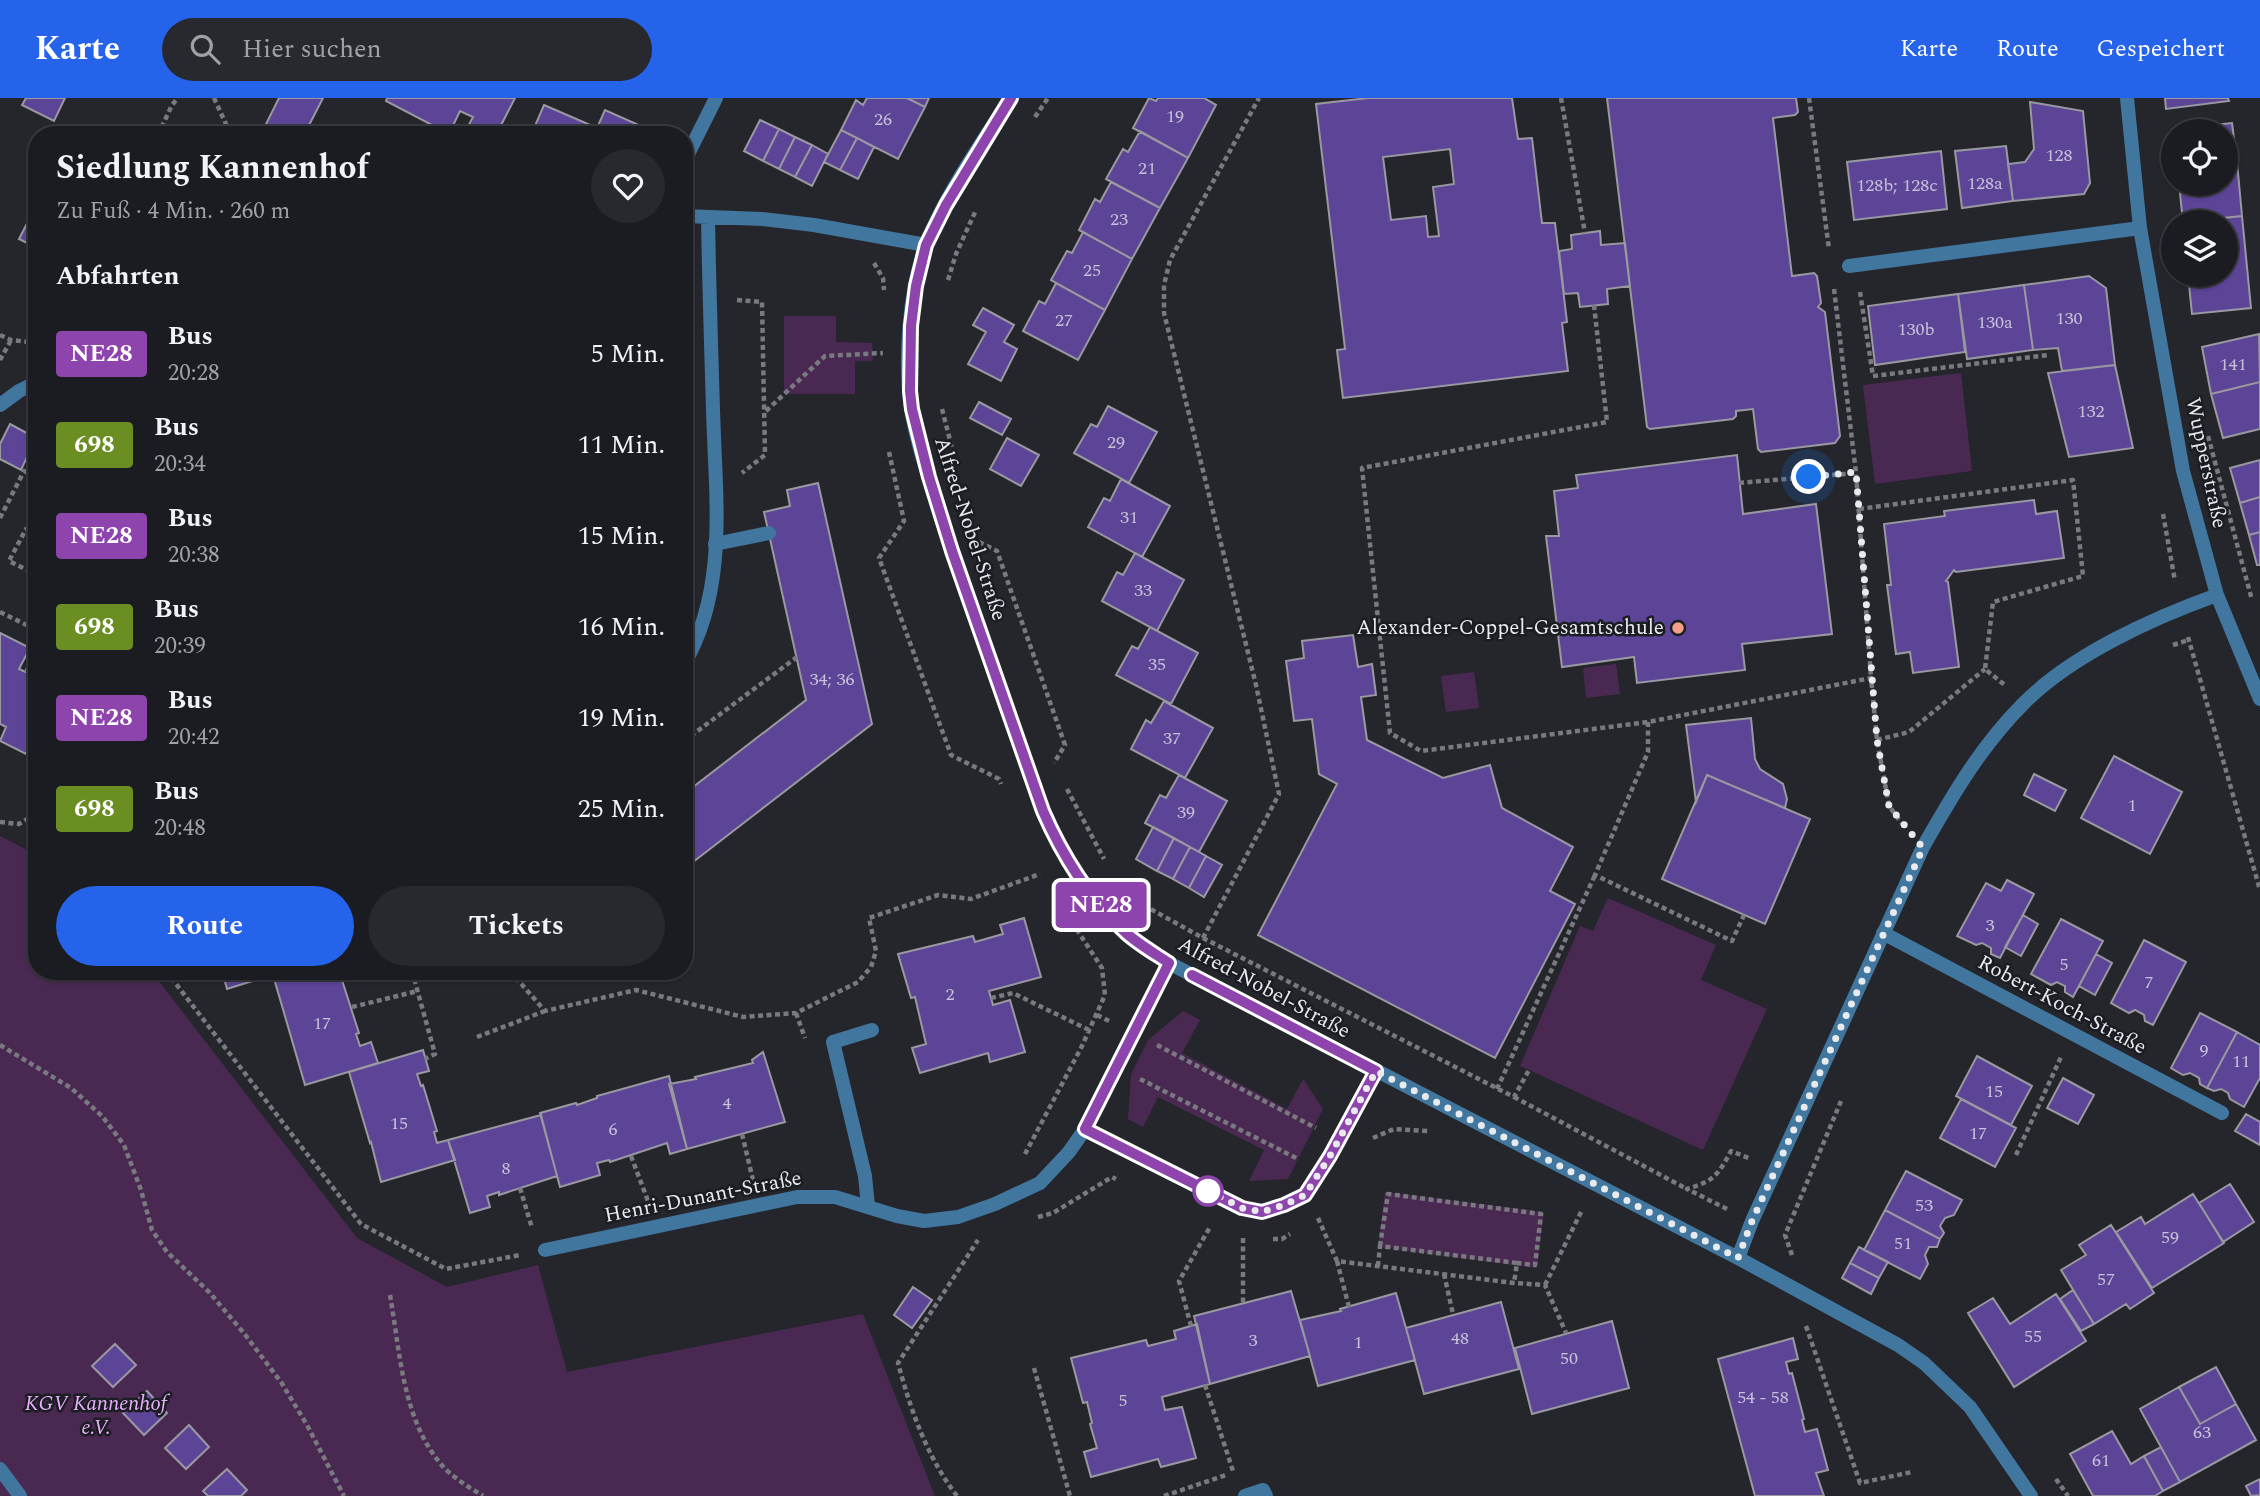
<!DOCTYPE html>
<html lang="de">
<meta charset="utf-8">
<style>
:root{--surface:#1b1c21;--page:#28292e;--text:#f1f3f6;--muted:#a0a1a5;--line:#393a3f;--accent:#2563eb}
body{margin:0;font-family:Spectral,serif;background:var(--page);color:var(--text);height:100vh;display:flex;flex-direction:column;font-size:26px;white-space:nowrap}
*{box-sizing:border-box;margin:0}
p{font-size:23px;color:var(--muted)}
.icon{flex:none;width:38px;height:38px;fill:none;stroke:currentColor;stroke-width:2;stroke-linecap:round;stroke-linejoin:round}
.map{position:relative;flex:1;overflow:hidden}
.drawer{position:absolute;left:28px;top:28px;width:665px;height:854px;display:flex;flex-direction:column;background:var(--surface);border-radius:28px;box-shadow:0 2px 5px #0004,0 0 0 2px var(--line)}
.drawer>*{flex:none}
.badge{padding:0 14px;border-radius:5px;font-size:24px;line-height:46px}
.tools{position:absolute;left:2161px;top:21px;display:grid;gap:14px}
.tools a{display:grid;place-items:center;width:77px;height:77px;border-radius:50%;background:var(--surface);box-shadow:0 2px 5px #0004,0 0 0 2px var(--line);font-size:35px}
.you{position:absolute;width:35px;height:35px;margin:-18px;border:5px solid #fff;border-radius:50%;background:#1a73e8;box-shadow:0 0 0 10px #1a73e833}
.map>.badge{position:absolute;translate:-50% -50%;box-shadow:0 0 0 4px #fff}
h2{padding:0 28px;font-size:26px;line-height:63px}
.round{display:grid;place-items:center;flex:none;width:74px;height:74px;border-radius:37px;background:var(--page)}
.headline{display:flex;align-items:center;justify-content:space-between;height:119px;padding:0 28px}
h1{font-size:33px;font-weight:700;line-height:52px}
.action{display:flex;gap:14px;margin-top:auto;padding:14px 28px}
.action a{flex:1;height:80px;border-radius:42px;background:var(--accent);color:#fff;font-size:28px;font-weight:700;line-height:80px;text-align:center}
.action a+a{background:var(--page);color:var(--text)}
ul{padding:0;list-style:none}
li{display:flex;align-items:center;gap:21px;height:91px;padding:0 28px}
li div{flex:1}
li b{display:block;font-size:26px}
li em{font-style:normal}
li .badge{min-width:77px;font-weight:700;text-align:center}
header{display:flex;align-items:center;gap:42px;box-sizing:border-box;height:98px;padding:0 35px;background:var(--accent);color:#fff}
header strong{font-size:33px}
nav{display:flex;gap:38px;margin-inline-start:auto;font-size:24px}
.search{width:490px;height:63px;background:var(--page);display:flex;align-items:center;gap:18px;box-sizing:border-box;padding:0 24px;border-radius:38px;color:var(--muted);font-size:26px}
.map>svg:first-child{display:block}
.green{fill:#492952}
.building{fill:#5c4597;stroke:#9a98a0;stroke-width:2;fill-rule:evenodd}
.lines{fill:none;stroke-linecap:round;stroke-linejoin:round}
.path{stroke:#797a7f;stroke-width:4.5;stroke-dasharray:5 3.5;stroke-linecap:butt}
.service{stroke:#41769f;stroke-width:14}
.minor{stroke:#41769f;stroke-width:14}
.line-casing{stroke:#fff;stroke-width:16}
.line{stroke:#8e44ad;stroke-width:10}
.walk{stroke:#e9eaee;stroke-width:7;stroke-dasharray:0 12.6}
.poi-dot{fill:#f49e89;stroke:#1a1d22;stroke-width:2.5}
.stop-dot{fill:#fff;stroke:#8e44ad;stroke-width:3.5}
.labels{text-anchor:middle;dominant-baseline:central;stroke-width:5;stroke-linejoin:round;paint-order:stroke}
.number-label{font-size:18px;fill:#c6c1d8}
.street-label{font-size:21px;fill:#e9eaee;stroke:#1a1d22}
.poi-label{font-size:21px;fill:#e9eaee;stroke:#1a1d22;text-anchor:end}
.park-label{font-size:21px;font-style:italic;fill:#ecaefe;stroke:#1a1d22}
</style>
<header>
<strong>Karte</strong>
<div class="search"><svg class="icon" aria-label="search" viewBox="0 0 24 24"><circle cx="10" cy="10" r="6"/><path d="M15 15l6 6"/></svg>Hier suchen</div>
<nav><a>Karte</a><a>Route</a><a>Gespeichert</a></nav>
</header>
<div class="map">
<svg width="2260" height="1398" viewBox="0 0 2260 1398">
<rect width="100%" height="100%" fill="#24262c"/>
<path class="green" d="M784 218H836V244L872 245 873 263H855V296H784Z
M1961 275 1972 373 1875 386 1863 287Z
M1616 566 1620 596 1586 600 1583 570Z
M1474 574 1479 610 1446 614 1441 578Z
M0 738 37 757V873H151L357 1140 447 1189 538 1167 567 1274 863 1216 935 1398H0Z
M1608 800 1716 847 1701 882 1767 911 1703 1052 1520 968 1580 828 1593 833Z
M1183 913 1200 922 1182 955 1287 1011 1303 981 1323 1011 1288 1081 1249 1083 1264 1052 1158 999 1143 1029 1128 1021 1131 976 1148 942Z
M1385 1094 1544 1114 1537 1170 1378 1149Z"/>
<path class="building" d="M26 0H65L54 23 22 7Z
M279 0H323L304 37H276L264 30Z
M387 0H515L496 37H471L465 34 473 19 460 13 449 36 386 3Z
M867 0H907L925 9 898 61 841 32 856 2 863 7Z
M907 0H929L925 9Z
M1149 0 1156 3 1158 0H1204L1216 7 1188 60 1133 30Z
M1368 0H1512L1518 41 1532 40 1542 125H1555L1567 224 1562 225 1568 273 1343 300 1337 252 1345 251 1316 6ZM1450 51 1454 86 1433 89 1439 138 1428 139 1426 118 1391 122 1383 59Z
M1607 0H1796L1798 14 1795 17 1773 20 1792 178 1814 175 1817 178 1821 205 1818 209 1825 214 1840 338 1835 345 1761 354 1758 351 1753 311 1736 313V318L1733 321 1650 331 1647 329Z
M2165 0H2228L2229 3 2166 11Z
M2030 4 2083 13 2090 85 2084 96 2013 103 2008 66 2025 64 2034 51Z
M544 7 597 30 605 12 650 32 648 37H531Z
M760 22 779 31 763 63 744 53Z
M2232 25 2237 64 2226 65V33H2174L2173 31Z
M779 31 795 39 779 71 763 63Z
M841 32 857 40 840 72 824 64Z
M1140 33 1188 60 1160 110 1106 81 1123 51 1128 54Z
M795 39 812 47 795 79 779 71Z
M857 40 874 49 858 81 840 72Z
M812 47 828 56 812 88 795 79Z
M2006 48 2013 103 1962 110 1955 53Z
M1941 53 1947 111 1854 122 1847 64Z
M2237 64 2242 118 2183 124 2179 86H2226V65Z
M1111 84 1160 110 1132 161 1079 132 1095 101 1100 104Z
M37 106V150L19 141Z
M2242 118 2251 210 2192 216 2188 177H2226V124H2183Z
M1600 133 1601 147 1625 145 1630 188 1607 191 1608 206 1580 209 1578 195 1564 196 1559 153 1572 151 1571 137Z
M1083 134 1132 161 1105 212 1051 182 1067 153 1072 155Z
M2089 178 2106 190 2115 267 2062 273 2058 250 2033 252 2024 187Z
M1056 185 1105 212 1078 262 1023 233 1039 203 1045 206Z
M2024 187 2033 252 1967 261 1958 196Z
M1958 196 1965 254 1875 267 1868 208Z
M983 210 1014 227 1004 244 1017 251 1001 283 968 266 986 234 973 227Z
M2259 236 2260 284 2211 296 2202 249Z
M2115 267 2133 350 2069 359 2048 275Z
M2260 284V331L2223 340 2211 296Z
M979 304 1011 321 1002 337 970 320Z
M1108 308 1157 334 1129 385 1074 355 1091 326 1097 329Z
M10 326 36 340 21 372 0 361V346Z
M1007 340 1039 357 1021 388 990 371Z
M1737 357 1743 416 1816 406 1832 536 1742 546 1745 572 1637 585 1634 559 1562 569 1546 438H1559L1554 393 1578 390 1576 377Z
M2260 362V399L2240 405 2230 370Z
M1121 381 1170 408 1142 459 1088 429 1104 400 1110 403Z
M818 385 872 626 684 771V696L806 602 764 414 790 408 787 392Z
M2260 399V434L2249 437 2240 405Z
M2034 402 2036 416 2057 413 2064 460 1956 474 1954 472 1946 483 1948 484 1959 569 1913 575 1910 554 1896 556 1887 487H1891L1884 426 1945 418 1944 413Z
M2260 434V467H2257L2249 437Z
M1135 455 1184 482 1157 533 1102 503 1117 474 1123 477Z
M1150 529 1198 555 1171 606 1116 577 1132 548 1138 551Z
M0 535 30 550 19 571 32 577 37 567V635L26 656 0 643 6 629 0 626Z
M1353 537 1358 569 1372 566 1376 597 1361 599 1367 642 1443 680 1490 667 1502 710 1573 749 1550 793 1575 806 1495 960 1258 837 1337 686 1319 676 1312 621 1294 623 1286 563 1304 560 1302 543Z
M1164 603 1213 630 1185 680 1131 651 1146 622 1151 625Z
M1751 620 1755 661 1760 671 1783 686 1787 701 1785 710 1707 677 1696 704 1686 627Z
M2114 658 2182 694 2150 756 2081 720Z
M2034 676 2066 692 2055 713 2024 697Z
M1179 677 1227 703 1199 754 1145 725 1160 697 1166 700Z
M1707 677 1810 721 1765 826 1662 781Z
M1153 729 1174 740 1157 773 1136 761Z
M1174 740 1190 749 1173 781 1157 773Z
M1190 749 1206 758 1189 790 1173 781Z
M1206 758 1222 767 1204 799 1189 790Z
M2007 782 2034 796 2000 860 1991 856V850L1982 845 1976 847 1957 838 1986 785 2001 793Z
M2023 817 2038 826 2021 858 2005 849Z
M1024 820 1041 879 989 893 993 907 1010 902 1025 954 990 964 988 955 920 975 912 950 926 946 915 899 911 900 898 856 973 838 975 844 1003 836 1000 827Z
M2061 821 2103 843 2073 899 2065 894V888L2057 884 2051 887 2031 876Z
M2144 842 2186 864 2153 927 2145 923 2144 917 2135 912 2129 915 2111 905Z
M2096 856 2112 865 2095 897 2079 888Z
M222 873H284L227 891Z
M284 873H352L341 879 359 935 356 936 360 948 371 944 378 965 305 987 273 877Z
M2200 915 2237 934 2207 990 2200 986 2199 980 2190 975 2183 977 2171 970Z
M2237 934 2260 947V980L2244 1009 2230 1001 2228 995 2221 991 2214 993 2207 990Z
M423 952 429 973 417 976 421 988 423 987 437 1033 434 1034 437 1045 448 1042 455 1062 381 1084 371 1044 370 1045 349 974Z
M763 954 785 1024 687 1051 669 986 696 981 695 979 753 965 752 962Z
M1977 958 2032 988 2011 1027 1956 998Z
M669 978 687 1051 670 1056 667 1045 610 1064 609 1062 597 1065 600 1077 560 1089 540 1015 576 1005 577 1007 597 1000V998Z
M2063 980 2094 997 2078 1026 2047 1010Z
M1961 1001 2016 1030 1995 1069 1940 1040Z
M2246 1016 2260 1024V1047L2235 1033Z
M541 1017 557 1078 499 1097V1094L487 1098 490 1109 470 1115 448 1042Z
M1906 1073 1962 1102 1954 1117 1945 1120 1940 1128 1944 1135 1940 1141 1885 1112Z
M2230 1086 2254 1124 2223 1144 2199 1105Z
M2193 1096 2224 1145 2152 1190 2116 1134 2141 1119 2145 1126Z
M1885 1112 1940 1141 1937 1149H1929L1925 1157 1928 1166 1920 1181 1864 1152Z
M2111 1127 2154 1195 2130 1211 2126 1206 2094 1226 2061 1172 2086 1157 2079 1147Z
M1859 1149 1888 1164 1879 1180 1850 1165Z
M1850 1165 1879 1180 1871 1196 1842 1180Z
M913 1189 932 1202 912 1230 894 1217Z
M2073 1192 2094 1226 2081 1233 2060 1201Z
M1291 1193 1310 1258 1210 1286 1194 1218Z
M1396 1195 1415 1262 1318 1288 1300 1222 1341 1213 1340 1211Z
M2056 1196 2086 1243 2014 1289 1968 1215 1993 1200 2010 1226Z
M1501 1204 1519 1271 1424 1296 1406 1230Z
M1612 1223 1629 1290 1532 1316 1515 1250Z
M1197 1226 1210 1286 1162 1299 1165 1312 1182 1309 1196 1360 1161 1369 1158 1361 1091 1379 1084 1354 1097 1350 1090 1326 1092 1325 1087 1304 1083 1305 1071 1260 1146 1242 1148 1248 1176 1241 1174 1233Z
M1793 1240 1798 1261 1786 1264 1789 1276 1792 1275 1804 1321 1802 1322 1805 1334 1817 1331 1828 1372 1816 1375 1824 1398H1755L1718 1261Z
M115 1246 136 1267 113 1289 92 1268Z
M2216 1269 2236 1306 2200 1326 2179 1289Z
M2179 1289 2200 1326 2236 1306 2256 1342 2180 1384 2140 1311Z
M147 1293 167 1315 144 1337 123 1315Z
M189 1327 209 1349 186 1371 165 1350Z
M2112 1333 2131 1366 2144 1358 2163 1393 2155 1398H2093L2070 1356Z
M2161 1349 2180 1384 2163 1393 2144 1358Z
M227 1371 247 1392 241 1398H208L203 1393Z
M2260 1381V1397L2251 1398 2246 1388Z"/>
<g class="lines">
<path class="path" d="M214 0 231 37
M1561 0 1585 135
M1809 0 1829 151
M1035 19 1048 0
M158 37 172 7 178 0
M874 165 883 180 884 192
M948 182 956 156 976 112
M1834 191 1856 375
M1860 194 1873 278 2048 257
M737 202 762 204 765 357 742 375
M1594 207 1607 324 1362 370 1390 635 1421 653 1648 624 1871 580 1877 642 1889 708 1904 728
M0 237 11 242 37 245
M0 262 11 242
M942 311 952 350
M766 313 825 258 883 255
M2208 338 2252 502
M889 354 904 423 879 460 951 657 999 681 1001 686
M1739 385 1856 375 1871 580
M1859 411 2073 382 2083 478 1993 504 1985 571 2006 588
M2163 416 2175 483
M0 420 24 373 37 379
M37 437 26 431 9 463 37 477
M979 444 997 453 1065 647 1054 665
M0 514 37 532
M2188 539 2260 792
M2173 547 2189 542
M26 574 37 553
M1648 624V654L1595 777 1732 843 1744 817
M1877 642 1909 634 1985 571
M684 643 797 559
M684 674 687 677 684 680
M1067 691 1104 761
M0 724 19 726 37 715
M1136 803 1203 840 1514 999 1529 972
M1203 840 1279 696 1256 587 1164 215V187L1170 162 1259 0
M166 873 361 1126 446 1171 520 1157
M412 873 435 956 425 961
M510 873 545 913 636 892 743 919 796 915 858 884 871 869 876 853 869 820 938 797 971 801 1040 776
M991 900 1013 895 1089 932
M352 909 418 893
M796 915 805 940
M1097 917 1111 924
M477 939 545 913
M0 947 71 990 102 1018 124 1047 141 1092 152 1132 167 1154 209 1194 243 1234 281 1284 307 1327 344 1398
M1157 947 1316 1030
M1140 981 1298 1061
M1497 991 1595 777
M1514 999 1687 1091
M742 1036 753 1082
M1373 1040 1394 1031 1428 1033
M1025 1056 1081 950 1105 897 1102 870 1062 809
M2016 1057 2061 959
M631 1058 648 1103
M520 1090 532 1130
M1727 1111 1687 1091C1714 1083 1718 1077 1731 1053L1751 1061
M1038 1119 1053 1115 1112 1079 1116 1081
M1318 1120 1337 1163 1514 1185 1545 1187 1566 1235
M1243 1140V1204
M1273 1141H1282L1290 1136
M1380 1148 1388 1096 1541 1116 1535 1167 1517 1165
M1792 1157 1785 1137 1841 1003
M1337 1163 1349 1209
M1378 1168 1380 1148 1517 1165 1514 1185
M1444 1176 1453 1216
M1545 1187 1582 1112
M390 1197C400 1253 402 1319 440 1365 450 1378 469 1389 483 1398
M1191 1228 1179 1183 1210 1129
M1806 1228 1860 1385 1912 1374
M1034 1270 1070 1398
M1205 1287 1233 1373
M2056 1381 2068 1398
M957 1398C927 1359 911 1313 898 1265L978 1142
M1164 1398 1226 1377"/>
<path class="service" d="M684 64 716 0
M715 446 769 435
M868 1108 865 1078 833 944 872 932
M0 1371 20 1398
M1245 1398 1263 1392 1266 1398"/>
<path class="minor" d="M1011 0C983 42 943 101 926 147 909 193 904 262 911 310 917 351 934 393 946 432 976 527 1010 620 1043 714 1062 756 1090 803 1125 834 1138 846 1154 855 1169 865L1738 1160 1898 1247 1924 1265 1970 1309 2031 1398
M2127 0 2140 130 2183 373 2217 497 2260 601
M684 118 762 121 814 127 926 147
M1849 168 2140 130
M0 307 19 293 37 284
M684 566C729 490 715 395 713 311 711 247 709 183 708 119
M1883 835 2222 1015
M1085 1031 1224 1102 1242 1110 1262 1113 1284 1107 1305 1096 1339 1042 1376 973
M545 1152 797 1099H835L897 1118 924 1123 958 1119 995 1106 1040 1085 1069 1054 1085 1031 1169 865
M1738 1160 1752 1123 1923 749C1952 698 1981 648 2023 606 2071 557 2153 520 2217 497"/>
</g>
<g class="lines">
<g class="line-casing">
<path id="line" d="M1011 0 946 107 926 147 916 188 911 228 910 293 912 311 929 379 952 453 1043 713C1061 755 1091 804 1125 834 1138 846 1154 855 1169 865L1085 1031 1242 1110 1262 1114 1284 1107 1305 1097 1330 1058 1376 973 1192 877"/>
</g>
<use href="#line" class="line"/>
<path class="walk" d="M1208 1093 1203 1090 1242 1110 1262 1114 1284 1107 1305 1097 1330 1058 1376 973 1738 1160 1752 1123 1923 750 1889 708 1877 642 1856 374 1809 379"/>
</g>
<circle class="poi-dot" cx="1678" cy="530" r="7"/>
<circle class="stop-dot" cx="1208" cy="1093" r="14"/>
<g class="labels">
<g class="number-label">
<text x="1175" y="18">19</text>
<text x="883" y="21">26</text>
<text x="2059" y="57">128</text>
<text x="1147" y="70">21</text>
<text x="1985" y="85">128a</text>
<text x="1897" y="87">128b; 128c</text>
<text x="1119" y="121">23</text>
<text x="1092" y="172">25</text>
<text x="2069" y="220">130</text>
<text x="1064" y="222">27</text>
<text x="1995" y="224">130a</text>
<text x="1916" y="231">130b</text>
<text x="2233" y="266">141</text>
<text x="2091" y="313">132</text>
<text x="1116" y="344">29</text>
<text x="1129" y="419">31</text>
<text x="1143" y="492">33</text>
<text x="1157" y="566">35</text>
<text x="832" y="581">34; 36</text>
<text x="1172" y="640">37</text>
<text x="2132" y="707">1</text>
<text x="1186" y="714">39</text>
<text x="1990" y="827">3</text>
<text x="2064" y="866">5</text>
<text x="2149" y="884">7</text>
<text x="950" y="896">2</text>
<text x="322" y="925">17</text>
<text x="2204" y="952">9</text>
<text x="2241" y="963">11</text>
<text x="1994" y="993">15</text>
<text x="727" y="1005">4</text>
<text x="399" y="1025">15</text>
<text x="613" y="1031">6</text>
<text x="1978" y="1035">17</text>
<text x="506" y="1070">8</text>
<text x="1924" y="1107">53</text>
<text x="2170" y="1139">59</text>
<text x="1903" y="1145">51</text>
<text x="2106" y="1181">57</text>
<text x="2033" y="1238">55</text>
<text x="1460" y="1240">48</text>
<text x="1253" y="1242">3</text>
<text x="1358" y="1244">1</text>
<text x="1569" y="1260">50</text>
<text x="1763" y="1299">54 - 58</text>
<text x="1123" y="1302">5</text>
<text x="2202" y="1334">63</text>
<text x="2101" y="1362">61</text>
</g>
<g class="street-label">
<text transform="translate(2206 365) rotate(78)">Wupperstraße</text>
<text transform="translate(970 431) rotate(72)">Alfred-Nobel-Straße</text>
<text transform="translate(1264 890) rotate(28)">Alfred-Nobel-Straße</text>
<text transform="translate(2062 907) rotate(28)">Robert-Koch-Straße</text>
<text transform="translate(703 1099) rotate(-11)">Henri-Dunant-Straße</text>
</g>
<g class="poi-label">
<text x="1664" y="530">Alexander-Coppel-Gesamtschule</text>
</g>
<g class="park-label">
<text x="96" y="1306">KGV Kannenhof<tspan x="96" dy="24">e.V.</tspan></text>
</g>
</g>
</svg>
<div class="tools">
<a><svg class="icon" aria-label="locate" viewBox="0 0 24 24"><circle cx="12" cy="12" r="6"/><path d="M12 2v4M12 18v4M2 12h4M18 12h4"/></svg></a>
<a><svg class="icon" aria-label="layers" viewBox="0 0 24 24"><path d="M12 4l9 5-9 5-9-5zM3 14l9 5 9-5"/></svg></a>
</div>
<div class="you" style="left:1809px;top:379px"></div>
<b class="badge" style="left:1101px;top:807px;background:#8e44ad;color:#fff">NE28</b>
<section class="drawer">
<div class="headline"><div><h1>Siedlung Kannenhof</h1><p>Zu Fuß · 4 Min. · 260 m</p></div><a class="round"><svg class="icon" aria-label="heart" viewBox="0 0 24 24"><path d="M12 20l-8-8c-3-5 5-10 8-4 3-6 11-1 8 4z"/></svg></a></div>
<h2>Abfahrten</h2>
<ul>
<li><span class="badge" style="background:#8e44ad;color:#fff">NE28</span><div><b>Bus</b><p>20:28</p></div><em>5 Min.</em></li>
<li><span class="badge" style="background:#6b8e23;color:#fff">698</span><div><b>Bus</b><p>20:34</p></div><em>11 Min.</em></li>
<li><span class="badge" style="background:#8e44ad;color:#fff">NE28</span><div><b>Bus</b><p>20:38</p></div><em>15 Min.</em></li>
<li><span class="badge" style="background:#6b8e23;color:#fff">698</span><div><b>Bus</b><p>20:39</p></div><em>16 Min.</em></li>
<li><span class="badge" style="background:#8e44ad;color:#fff">NE28</span><div><b>Bus</b><p>20:42</p></div><em>19 Min.</em></li>
<li><span class="badge" style="background:#6b8e23;color:#fff">698</span><div><b>Bus</b><p>20:48</p></div><em>25 Min.</em></li>
</ul>
<div class="action"><a>Route</a><a>Tickets</a></div>
</section>
</div>
